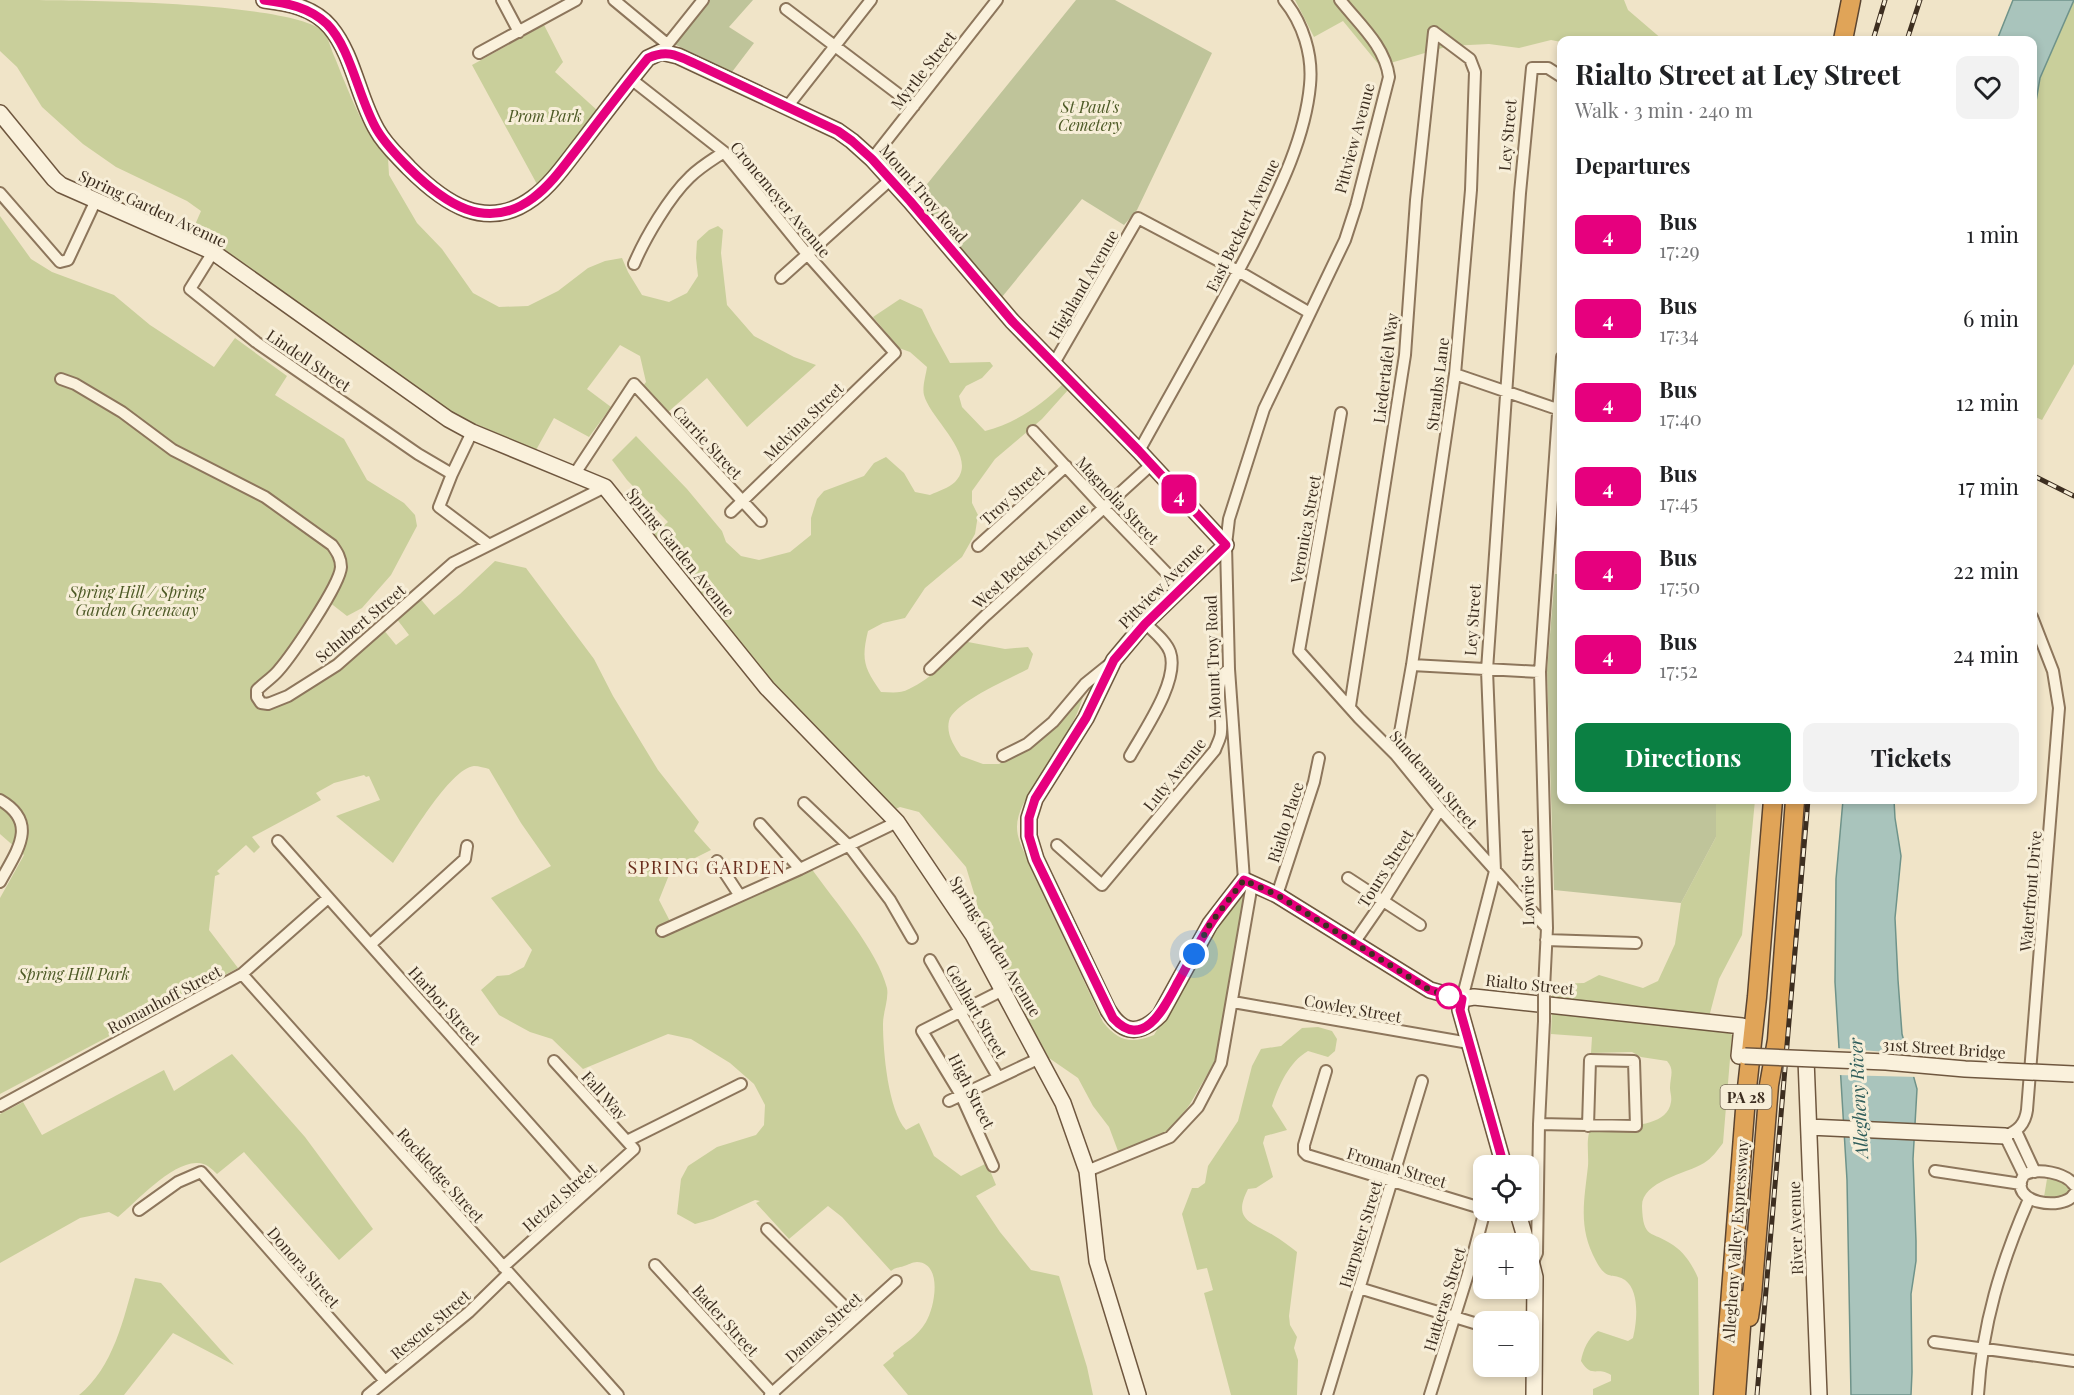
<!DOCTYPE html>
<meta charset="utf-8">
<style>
:root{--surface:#fff;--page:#f2f2f2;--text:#202124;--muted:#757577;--accent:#0b8043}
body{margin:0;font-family:"Playfair Display",serif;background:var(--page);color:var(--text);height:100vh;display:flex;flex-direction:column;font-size:22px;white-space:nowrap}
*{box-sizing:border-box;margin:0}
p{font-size:20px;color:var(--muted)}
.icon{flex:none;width:33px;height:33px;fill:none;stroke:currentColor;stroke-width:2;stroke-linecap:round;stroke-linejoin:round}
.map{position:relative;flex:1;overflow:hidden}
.drawer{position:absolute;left:1557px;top:36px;width:480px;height:768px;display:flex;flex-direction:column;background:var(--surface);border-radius:12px;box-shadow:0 3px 9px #0003}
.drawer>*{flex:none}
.badge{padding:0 12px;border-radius:9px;font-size:21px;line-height:39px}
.controls{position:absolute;left:1473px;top:1155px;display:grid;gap:12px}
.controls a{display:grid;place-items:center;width:66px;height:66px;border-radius:12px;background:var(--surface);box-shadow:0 3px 9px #0003;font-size:30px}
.you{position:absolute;width:30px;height:30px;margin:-15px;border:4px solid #fff;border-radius:50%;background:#1a73e8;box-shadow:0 0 0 9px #1a73e833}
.map>.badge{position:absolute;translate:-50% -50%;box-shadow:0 0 0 3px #fff}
h2{padding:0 18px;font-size:22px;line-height:54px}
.round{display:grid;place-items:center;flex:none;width:63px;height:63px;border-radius:12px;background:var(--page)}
.overview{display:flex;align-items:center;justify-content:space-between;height:102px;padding:0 18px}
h1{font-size:28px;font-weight:700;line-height:45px}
.button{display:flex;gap:12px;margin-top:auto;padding:12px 18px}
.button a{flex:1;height:69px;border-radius:12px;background:var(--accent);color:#fff;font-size:24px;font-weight:700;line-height:69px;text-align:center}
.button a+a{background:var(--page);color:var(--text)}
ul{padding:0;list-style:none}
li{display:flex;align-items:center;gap:18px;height:84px;padding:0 18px}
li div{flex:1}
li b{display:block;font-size:22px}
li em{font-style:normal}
li .badge{min-width:66px;font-weight:700;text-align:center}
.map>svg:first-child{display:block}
.green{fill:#c9cf9b}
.cemetery{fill:#bfc49a}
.water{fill:#a9c4bc;stroke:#6f938a;stroke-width:1.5}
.pier{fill:#f0e4c8}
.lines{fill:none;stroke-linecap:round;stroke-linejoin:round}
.street-casing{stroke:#8d765c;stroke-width:14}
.secondary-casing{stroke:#6f573f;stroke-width:18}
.highway-casing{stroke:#5b4430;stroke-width:21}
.street{stroke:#faf1dc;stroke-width:10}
.secondary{stroke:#faf1dc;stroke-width:15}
.highway{stroke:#e0a458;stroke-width:18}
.rail-casing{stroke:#3d2e20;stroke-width:5}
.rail{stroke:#f7eed8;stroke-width:3;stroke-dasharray:9;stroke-linecap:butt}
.street-bridge-casing{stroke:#8d765c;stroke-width:14;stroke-linecap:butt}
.secondary-bridge-casing{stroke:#6f573f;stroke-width:18;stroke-linecap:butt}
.street-bridge{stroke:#faf1dc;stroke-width:10}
.secondary-bridge{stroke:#faf1dc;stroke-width:15}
.line-casing{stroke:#fff;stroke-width:14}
.line{stroke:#e6007e;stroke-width:9}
.walk{stroke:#3d2e20;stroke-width:6;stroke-dasharray:0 10.8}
.stop-dot{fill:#fff;stroke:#e6007e;stroke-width:3}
.labels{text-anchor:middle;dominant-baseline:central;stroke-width:6;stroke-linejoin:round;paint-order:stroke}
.shield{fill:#f7eed8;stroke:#756857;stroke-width:1.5}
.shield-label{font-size:15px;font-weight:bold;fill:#3d2e20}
.street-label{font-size:16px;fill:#3d2e20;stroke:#f7eed8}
.park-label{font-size:16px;font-style:italic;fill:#4d5a26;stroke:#f7eed8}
.neighbourhood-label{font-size:18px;letter-spacing:1.5px;fill:#6b2e1e;stroke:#f7eed8}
.water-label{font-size:18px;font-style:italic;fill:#2f5d5a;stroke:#f7eed8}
</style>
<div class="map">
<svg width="2074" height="1395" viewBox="0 0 2074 1395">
<rect width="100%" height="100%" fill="#f0e4c8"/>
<path class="green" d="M0 0C58 0 291 0 324 32 329 39 331 50 335 58 346 85 366 139 388 158L389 175 417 223 442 249 473 293 499 307 528 306 558 291 588 268 605 261 622 258 628 272 642 295 669 302 687 293 698 276 696 258 697 241 709 230 718 226 723 230 721 253 727 305 754 336 794 357 816 365 747 427 707 378 668 412 643 386 646 382 640 356 620 345 587 389 611 407 589 437 554 418 536 450 455 415 221 247 191 234 201 211 187 201 116 167 83 144 42 107 17 67 0 51Z
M1295 0H1624L1628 10 1663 40H1562L1561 42 1551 40 1519 48 1489 44 1449 46 1380 66 1343 21 1314 37Z
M2074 1V364L2042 420 2033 416 2032 150 2035 107 2040 78Z
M544 25 563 62 555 72 598 111 538 186 472 65Z
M0 216 31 259 52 272 114 295 150 325 214 367 235 338 287 376 275 395 344 439 367 480 404 503 415 515 417 526 391 575 362 608 347 616 329 602 260 690V696L265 700C301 688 333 662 360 637L364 641 383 629 396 645 409 635 396 618 419 597 434 615 460 594 495 561 526 568 594 659 613 696 658 770 699 822 694 831 711 850 671 870 659 900 674 929 811 868C833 899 878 951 887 988 889 999 883 1012 883 1024 883 1051 888 1110 906 1130L919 1123 934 1156 961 1176 987 1163 996 1185 976 1196 1000 1232 1031 1270 1059 1276 1087 1367 1093 1395H908L883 1365 894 1356 893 1353C905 1343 917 1337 926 1322 935 1307 943 1263 917 1262 912 1262 908 1265 904 1266 898 1268 896 1267 891 1271L842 1217 828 1206 789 1239 756 1203 760 1201 755 1200 713 1219 695 1224 677 1214 681 1179 688 1166 717 1147 756 1135 764 1125 765 1105 754 1084 730 1063 691 1039 668 1034 583 1069 552 1039 530 1032 499 1015 481 990 497 976 509 975 524 967 532 950 491 898 551 866 521 823 489 769C485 768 479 766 474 766 450 768 407 843 393 863L336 816 380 800 369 776 366 777 364 775 334 783 316 793 321 800 252 837 260 847 254 853 246 845 217 871 220 874 215 876 209 930 238 968 0 1094V898L24 855 0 834Z
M900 299 922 309 933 332 950 363 990 362 993 366 982 378 966 386 959 396 962 407 985 431C1016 423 1040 406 1063 384L1068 390 1042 419 995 459 972 491V503L978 515 975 534 962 557 925 588 905 618 883 623 868 631C861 660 864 668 881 692 890 692 900 694 909 689 931 679 950 658 968 642L1005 649 1028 647 1033 654 1028 669C1011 678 953 703 949 721 946 734 954 746 961 756L983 764H999L1015 755 1072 693 1085 685C1083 715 1051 759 1035 784 1027 797 1017 812 1017 827 1017 837 1021 845 1025 854L1103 1022C1119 1042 1131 1044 1154 1035L1216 926 1247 885 1215 1061 1190 1104 1170 1132 1118 1151 1109 1127 1093 1106 1078 1078 1049 1058 976 929 977 903 966 867 919 812 900 807 893 810 785 702 652 536 668 522 627 480 612 460 636 436 687 489 722 531 726 542 741 556 759 560 790 552 811 535V518L817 499 824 491 864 476 874 463 886 457 904 473 915 492 930 495C938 491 949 488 955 482 980 457 930 419 924 395 922 387 926 375 927 367L910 352 899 348 873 317Z
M1716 800H1755L1742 935 1719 979 1709 1017 1552 999 1553 984 1584 983 1599 975 1643 988 1658 981 1675 944 1681 903 1716 837Z
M1552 1010 1728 1031 1732 1035 1723 1143C1717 1151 1712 1158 1704 1163 1686 1174 1642 1181 1642 1206 1643 1240 1651 1230 1673 1245 1685 1253 1693 1266 1698 1278L1699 1395H1593V1389L1611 1381V1375C1596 1366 1592 1379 1581 1361 1583 1350 1588 1338 1598 1331L1628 1341 1633 1338C1637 1322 1640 1291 1625 1280 1613 1272 1607 1282 1596 1261 1578 1228 1584 1202 1588 1166 1589 1153 1585 1137 1592 1126 1613 1126 1667 1131 1671 1102 1672 1097 1670 1092 1670 1088 1670 1077 1675 1070 1667 1061L1641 1057 1632 1052 1591 1053 1592 1037 1551 1034Z
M1318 1027 1332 1031 1337 1039 1335 1051 1328 1057 1308 1051C1289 1062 1279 1085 1272 1106L1287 1130 1265 1136 1263 1143 1273 1177 1256 1188 1248 1189C1232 1220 1251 1222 1273 1235 1282 1240 1289 1246 1297 1252L1289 1316 1290 1325 1297 1337 1294 1348 1298 1360 1297 1395H1231L1204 1293 1213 1290 1207 1268 1197 1270 1182 1214 1192 1188H1198L1205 1183 1208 1166 1238 1121 1252 1066 1261 1049 1281 1046 1302 1028Z
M232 1054 305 1137 373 1229 339 1260 244 1152 217 1174C211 1168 205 1162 196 1163 170 1164 137 1201 118 1217L109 1212 80 1218 0 1263V1114L23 1102 42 1135 164 1070 174 1091Z
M2047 1179C2057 1180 2068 1179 2069 1192L2060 1199 2044 1197Z
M135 1278 161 1283 234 1365 173 1333 124 1395H79C113 1368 124 1318 135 1278Z"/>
<path class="cemetery" d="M709 0H753L729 27 754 43 732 72 674 44Z
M1076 0H1115L1212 53 1137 210 1124 225 1082 199 1002 297 915 199Z
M1555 574H1562V800H1716V837L1681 903 1554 890 1547 671Z"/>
<path class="water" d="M2013 0H2074L2040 78 2035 107 2033 150 2032 40H1997Z
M1843 800H1894L1895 818 1901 856 1895 918 1898 980 1902 1034 1917 1089 1913 1159 1916 1241V1261L1911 1294 1912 1372 1911 1395H1851L1847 1180 1835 982 1836 879Z"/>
<path class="pier" d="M1836 1048 1911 1054 1918 1077 1837 1075Z"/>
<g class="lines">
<g class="street-casing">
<path id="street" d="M502 0 519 32
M614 0 667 44
M786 9 914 106
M663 50 703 0
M479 53 576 0
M631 79 724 152 807 254 895 353 731 512
M787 107 871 0
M872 159 997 0
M0 193 60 262 68 260 96 200
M213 252 190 289 256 342 418 454 452 474
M634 264C645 238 669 197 690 177 700 167 712 160 724 152
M781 278 890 180
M1053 365 1138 218 1238 271 1310 313
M1455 374 1557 409
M61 379 75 384 122 412 173 450 265 497 332 545C337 552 341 558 341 567 340 585 292 655 278 671 272 678 264 683 257 690V697L261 703 268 704 288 696 337 665 453 563 605 487
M1341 413 1299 651 1359 718 1396 755 1440 809 1547 928
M1033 431 1104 508 1182 589
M472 432 452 474 439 507 488 544
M1139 451C1177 382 1217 313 1253 243 1277 194 1305 140 1310 85 1313 55 1303 23 1284 0
M574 475 634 384 761 521
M978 546 1066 466
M1412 665 1540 672
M930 669 986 615 1152 464
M1350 706 1405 355 1416 200 1434 32
M1396 755 1412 665 1455 374 1471 190 1475 72 1470 59 1434 32
M1003 756 1027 744 1053 722 1085 684 1111 663
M1130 756C1144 731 1180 680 1170 652 1166 641 1154 632 1145 623
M0 800C40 823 16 852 0 882
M804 803 849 846 890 900 912 938
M760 824 800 869
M278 841 588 1190
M1057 845 1102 885 1215 750C1217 744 1221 738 1221 732 1223 713 1211 681 1229 669
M717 861 740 896
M1348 878 1420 925
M1244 880 1229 669 1226 545 1229 519 1264 409 1345 240 1356 206 1389 77C1385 46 1359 24 1340 0
M1277 895 1314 782 1319 758
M662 931 800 869 897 822
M1546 940 1636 943
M1354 943 1383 901 1440 809
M371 944 465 859 467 846
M930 960 998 1077
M242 974 618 1395
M1544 989 1547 928 1540 672 1562 357
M1462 999 1495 871 1487 670 1520 193 1532 68H1548L1562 77
M1233 1002 1469 1043
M1326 1071 1304 1145V1152L1307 1155 1484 1209
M949 1101 1040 1058
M0 1106 242 974 328 898
M1539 1124 1636 1126 1634 1061 1590 1060 1588 1126
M2016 1131 2035 1172
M627 1141 741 1084
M993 1166 961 1095 922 1031 1003 990
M1087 1171 1170 1137 1198 1107 1221 1063 1252 884
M1935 1171 2021 1184
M2024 1175 2005 1136C2018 1131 2025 1124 2027 1110L2059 708 2053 671 2032 617
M2074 1185C2066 1173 2037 1167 2024 1175 2006 1203 2064 1212 2074 1194
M139 1210 178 1182 201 1172 385 1381
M1487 1210 1496 1213 1513 1210
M767 1229 855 1317
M1533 1262 1537 1253 1539 1124 1544 1021
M655 1265 774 1395
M503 1267 634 1149 554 1061
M1359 1288 1484 1326
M1934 1342 2074 1361
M368 1395 469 1312 508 1274
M770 1395 896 1281
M1327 1395 1422 1081
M1430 1395 1468 1274 1485 1210
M1978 1395C1982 1325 2001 1263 2029 1199"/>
</g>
<g class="secondary-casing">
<path id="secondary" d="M264 0C288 3 313 7 330 27 354 56 358 98 377 130 385 145 398 156 409 168 444 203 486 233 533 198 552 184 566 163 581 144 603 115 625 86 648 58L661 52 678 56 838 131 852 141 872 159 910 201 1012 321 1139 451 1226 545 1145 623 1114 660 1086 718 1035 799 1029 818V836L1036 859 1108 1010C1123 1035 1140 1035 1160 1015L1210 924 1244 880 1277 895 1430 990 1462 999 1474 997 1742 1026 1739 1056H1745
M0 113 54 179 61 185 213 252 448 419 472 432 605 487 767 688 897 822 973 935 1063 1103 1087 1171 1097 1261 1138 1395
M1462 999 1460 1010 1504 1166
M1806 1059 1819 1395
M1809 1127 2005 1136
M1517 1210 1527 1244
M1528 1249 1535 1277 1534 1395"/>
</g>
<g class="highway-casing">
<path id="highway" d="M1843 40 1851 0
M1749 1317 1752 1296 1769 1085 1777 1040 1795 800
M1723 1395 1746 1097 1757 997 1773 800
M1736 1395 1743 1300"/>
</g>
<use href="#street" class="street"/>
<use href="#secondary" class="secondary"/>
<use href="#highway" class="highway"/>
<g class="rail-casing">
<path id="rail" d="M1873 40 1885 0
M1907 40 1920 0
M2032 475 2074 496
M1757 1395 1808 800"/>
</g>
<use href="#rail" class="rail"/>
<g class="street-bridge-casing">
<path id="street-bridge" d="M1544 1021V989"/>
</g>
<g class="secondary-bridge-casing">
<path id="secondary-bridge" d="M1745 1056 1886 1062 1965 1069 2074 1074"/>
</g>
<use href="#street-bridge" class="street-bridge"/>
<use href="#secondary-bridge" class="secondary-bridge"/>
</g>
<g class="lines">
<g class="line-casing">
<path id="line" d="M264 0C287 3 309 7 327 24 351 48 359 100 377 130 386 145 398 157 409 168 444 203 486 233 533 198 552 184 566 163 581 144 603 115 625 86 648 58 668 49 678 56 696 64L838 131 852 141 872 159 910 201 1012 321 1139 451 1226 545 1145 624 1114 660 1086 718 1035 799 1029 818V836L1036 859 1113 1018C1144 1052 1165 1006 1178 982 1189 963 1198 943 1210 925 1220 909 1233 895 1244 880L1277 895 1430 990 1462 999 1460 1010 1504 1166"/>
</g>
<use href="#line" class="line"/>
<path class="walk" d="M1194 954 1210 924 1244 880 1277 895 1430 990 1449 996"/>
</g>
<circle class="stop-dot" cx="1449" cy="996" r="12"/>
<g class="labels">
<rect class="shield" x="1720.5" y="1085" width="51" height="24" rx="4.5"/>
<g class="shield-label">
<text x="1746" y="1097">PA 28</text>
</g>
<g class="street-label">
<text transform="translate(923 70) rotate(-52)">Myrtle Street</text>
<text transform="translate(1507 135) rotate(-85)">Ley Street</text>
<text transform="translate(1354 138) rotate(-75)">Pittview Avenue</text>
<text transform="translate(924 193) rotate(49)">Mount Troy Road</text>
<text transform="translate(781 199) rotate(50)">Cronemeyer Avenue</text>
<text transform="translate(153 208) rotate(25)">Spring Garden Avenue</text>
<text transform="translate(1242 225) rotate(-64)">East Beckert Avenue</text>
<text transform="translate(1083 284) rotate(-60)">Highland Avenue</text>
<text transform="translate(309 360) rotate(34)">Lindell Street</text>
<text transform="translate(1385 368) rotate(-83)">Liedertafel Way</text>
<text transform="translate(1437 384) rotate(-83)">Straubs Lane</text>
<text transform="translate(803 421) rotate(-44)">Melvina Street</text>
<text transform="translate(708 442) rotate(47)">Carrie Street</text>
<text transform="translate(1012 495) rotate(-42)">Troy Street</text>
<text transform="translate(1118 500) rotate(47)">Magnolia Street</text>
<text transform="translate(1305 529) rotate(-80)">Veronica Street</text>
<text transform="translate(681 552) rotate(51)">Spring Garden Avenue</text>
<text transform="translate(1030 555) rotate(-42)">West Beckert Avenue</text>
<text transform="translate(1161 585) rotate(-45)">Pittview Avenue</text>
<text transform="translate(1472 620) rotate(-86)">Ley Street</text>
<text transform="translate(360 623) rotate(-40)">Schubert Street</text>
<text transform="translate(1212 657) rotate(-92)">Mount Troy Road</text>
<text transform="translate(1174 774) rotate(-51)">Luty Avenue</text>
<text transform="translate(1434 779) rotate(49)">Sundeman Street</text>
<text transform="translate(1285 822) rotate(-72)">Rialto Place</text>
<text transform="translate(1385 868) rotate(-58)">Tours Street</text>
<text transform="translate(1527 877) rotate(-91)">Lowrie Street</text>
<text transform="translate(2030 891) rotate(-85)">Waterfront Drive</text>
<text transform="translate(996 946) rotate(59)">Spring Garden Avenue</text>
<text transform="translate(1530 984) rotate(6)">Rialto Street</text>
<text transform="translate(164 999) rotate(-28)">Romanhoff Street</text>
<text transform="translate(445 1005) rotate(48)">Harbor Street</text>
<text transform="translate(1353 1008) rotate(10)">Cowley Street</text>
<text transform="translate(977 1011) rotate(60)">Gebhart Street</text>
<text transform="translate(1944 1048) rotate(4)">31st Street Bridge</text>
<text transform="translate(972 1091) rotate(63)">High Street</text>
<text transform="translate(605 1095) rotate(48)">Fall Way</text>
<text transform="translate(1397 1167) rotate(17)">Froman Street</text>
<text transform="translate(441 1175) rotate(48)">Rockledge Street</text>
<text transform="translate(559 1197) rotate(-42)">Hetzel Street</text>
<text transform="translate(1795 1228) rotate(-92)">River Avenue</text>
<text transform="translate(1360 1234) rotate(-73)">Harpster Street</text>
<text transform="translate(1735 1241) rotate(-86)">Allegheny Valley Expressway</text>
<text transform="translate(304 1267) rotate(49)">Donora Street</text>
<text transform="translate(1444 1299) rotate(-73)">Hatteras Street</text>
<text transform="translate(726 1320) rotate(48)">Bader Street</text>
<text transform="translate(430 1324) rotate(-40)">Rescue Street</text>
<text transform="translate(823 1327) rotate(-42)">Damas Street</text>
</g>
<g class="park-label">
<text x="1090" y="106">St Paul's<tspan x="1090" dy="18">Cemetery</tspan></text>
<text x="545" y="115">Prom Park</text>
<text x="137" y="591">Spring Hill / Spring<tspan x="137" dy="18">Garden Greenway</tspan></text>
<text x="74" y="973">Spring Hill Park</text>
</g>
<g class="neighbourhood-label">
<text x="707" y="867">SPRING GARDEN</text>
</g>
<g class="water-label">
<text transform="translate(1858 1098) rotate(-93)">Allegheny River</text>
</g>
</g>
</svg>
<div class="controls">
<a><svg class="icon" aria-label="locate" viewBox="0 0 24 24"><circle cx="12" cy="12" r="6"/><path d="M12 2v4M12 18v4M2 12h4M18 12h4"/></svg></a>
<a>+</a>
<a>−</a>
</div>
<div class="you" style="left:1194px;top:954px"></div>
<b class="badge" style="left:1179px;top:494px;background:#e6007e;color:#fff">4</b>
<section class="drawer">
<div class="overview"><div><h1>Rialto Street at Ley Street</h1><p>Walk · 3 min · 240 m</p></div><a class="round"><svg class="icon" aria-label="heart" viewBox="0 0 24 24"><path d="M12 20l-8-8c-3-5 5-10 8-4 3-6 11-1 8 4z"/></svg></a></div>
<h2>Departures</h2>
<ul>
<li><span class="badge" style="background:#e6007e;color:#fff">4</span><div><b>Bus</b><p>17:29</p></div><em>1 min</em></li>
<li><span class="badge" style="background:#e6007e;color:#fff">4</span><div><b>Bus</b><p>17:34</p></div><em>6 min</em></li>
<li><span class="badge" style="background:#e6007e;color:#fff">4</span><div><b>Bus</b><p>17:40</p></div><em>12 min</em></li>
<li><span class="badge" style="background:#e6007e;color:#fff">4</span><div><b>Bus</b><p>17:45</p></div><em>17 min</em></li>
<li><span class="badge" style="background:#e6007e;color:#fff">4</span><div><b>Bus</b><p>17:50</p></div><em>22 min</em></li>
<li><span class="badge" style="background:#e6007e;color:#fff">4</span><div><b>Bus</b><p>17:52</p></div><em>24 min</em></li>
</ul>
<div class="button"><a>Directions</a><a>Tickets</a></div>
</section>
</div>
